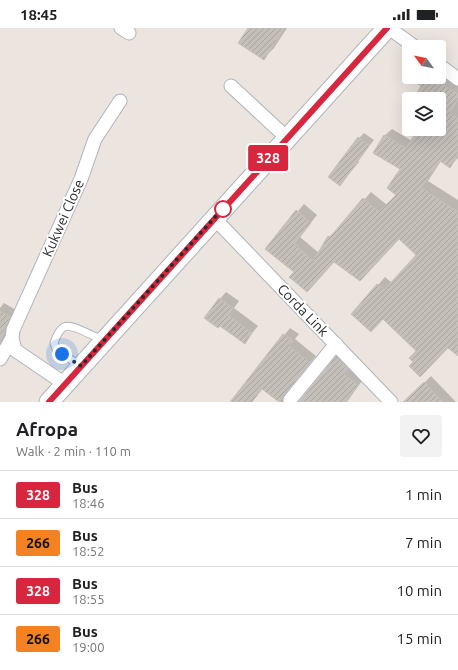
<!DOCTYPE html>
<meta charset="utf-8">
<style>
:root{--surface:#fff;--page:#f2f2f2;--text:#202124;--muted:#757577;--line:#e0e0e0}
body{margin:0;font-family:Ubuntu,sans-serif;background:var(--page);color:var(--text);height:100vh;display:flex;flex-direction:column;font-size:15px;white-space:nowrap}
*{box-sizing:border-box;margin:0}
p{font-size:13px;color:var(--muted)}
.icon{flex:none;width:22px;height:22px;fill:none;stroke:currentColor;stroke-width:2;stroke-linecap:round;stroke-linejoin:round}
.map{position:relative;height:374px;overflow:hidden}
.side{display:flex;flex-direction:column;background:var(--surface);flex:1}
.side>*{flex:none}
.badge{padding:0 8px;border-radius:3px;font-size:14px;line-height:26px}
.needle{width:26px;rotate:302deg}
.tools{position:absolute;left:402px;top:12px;display:grid;gap:8px}
.tools a{display:grid;place-items:center;width:44px;height:44px;border-radius:4px;background:var(--surface);box-shadow:0 4px 16px #0002;font-size:20px}
.you{position:absolute;width:20px;height:20px;margin:-10px;border:3px solid #fff;border-radius:50%;background:#1a73e8;box-shadow:0 0 0 6px #1a73e833}
.map>.badge{position:absolute;translate:-50% -50%;box-shadow:0 0 0 2px #fff}
.round{display:grid;place-items:center;flex:none;width:42px;height:42px;border-radius:4px;background:var(--page)}
.headline{display:flex;align-items:center;justify-content:space-between;height:68px;padding:0 16px}
h1{font-size:19px;font-weight:700;line-height:30px}
ul{padding:0;list-style:none}
li{display:flex;align-items:center;gap:12px;height:48px;padding:0 16px;border-top:1px solid var(--line)}
li div{flex:1}
li b{display:block;font-size:15px}
li em{font-style:normal}
li .badge{min-width:44px;font-weight:700;text-align:center}
.status{display:flex;justify-content:space-between;align-items:center;height:28px;padding:0 20px;background:var(--surface);direction:ltr}
.status svg{height:11px;fill:currentColor}
.map>svg:first-child{display:block}
.shadow{fill:#0003}
.building{fill:url(#building-hatch);stroke:#c8c0b8}
.lines{fill:none;stroke-linecap:round;stroke-linejoin:round}
.lane-casing{stroke:#afb3bb;stroke-width:9}
.street-casing{stroke:#afb3bb;stroke-width:15}
.secondary-casing{stroke:#afb3bb;stroke-width:21}
.lane{stroke:#fff;stroke-width:7}
.street{stroke:#fff;stroke-width:13}
.secondary{stroke:#fff;stroke-width:19}
.line-casing{stroke:#fff;stroke-width:9}
.line{stroke:#d7263d;stroke-width:6}
.walk{stroke:#2b2b2b;stroke-width:4;stroke-dasharray:0 7.2}
.stop-dot{fill:#fff;stroke:#d7263d;stroke-width:2}
.labels{text-anchor:middle;dominant-baseline:central;stroke-width:4;stroke-linejoin:round;paint-order:stroke}
.street-label{font-size:14px;fill:#2b2b2b;stroke:#fff}
</style>
<div class="status"><b>18:45</b><svg viewBox="0 0 49 12"><path d="M0 12V9h3v3zM5 12V6h3v6zM10 12V3h3v9zM15 12V0h3v12zM26 1h20v11H26zM47 4h2v5h-2z"/></svg></div>
<div class="map">
<svg width="458" height="374" viewBox="0 0 458 374">
<defs>
<pattern id="building-hatch" width="6" height="6" patternUnits="userSpaceOnUse"><rect width="6" height="6" fill="#c5bfba"/><path d="M-1 1l2-2M0 6l6-6M5 7l2-2" fill="none" stroke="#a9a4a0"/></pattern>
</defs>
<rect width="100%" height="100%" fill="#ece4de"/>
<path class="shadow" d="M249 0H287L274 20 264 30Z
M439 41 458 54V130L450 138 441 133 428 153 458 172V320L448 318 414 334 417 323 383 290 352 286 385 249 392 255 417 227 399 210 334 233 307 263 295 243 266 221 304 176 317 187 300 209 319 225 329 209 337 202 371 164 387 177 397 167 402 141 384 108 392 101 412 113 419 101H439V71H414L423 57 417 49H439Z
M409 80V87L406 85Z
M364 105 374 112 358 132 359 134 340 157 359 110Z
M226 264 239 273 234 280 258 298 244 315 220 297V271Z
M4 275 16 282 11 300 0 318V280Z
M290 300 299 306 295 311 316 328 290 360 289 367 292 372 300 373 343 323 364 350 347 374H281L263 360 252 374H231Z
M431 348 456 374H415L410 369Z"/>
<path class="building" d="M248 0H284L264 32 238 15Z
M407 49H435L442 54 441 56 458 66V71L450 85 458 91V127L450 140 440 133 421 160 458 184V328L448 320 420 349 409 338 413 334 409 330 416 323 383 291 371 304 351 286 377 256 384 262 416 227 399 211 360 253 334 234 307 264 289 249 294 244 265 221 296 182 311 195 294 216 313 233 328 208 330 209 363 170 379 184 396 167 387 160 400 141 373 125 384 107 406 120 418 101H439V71H413L421 58Z
M358 109 369 118 340 158 328 149Z
M219 270 233 280 228 287 252 305 245 316 220 298 218 300 204 290Z
M0 283 10 289 0 315Z
M283 306 293 313 289 318 310 335 284 367 282 374H279L262 361 252 374H230Z
M336 328 348 341 344 347 358 357 346 374H299Z
M424 354 443 374H403Z"/>
<g class="lines">
<g class="lane-casing">
<path id="lane" d="M80 338 56 321 54 315C56 309 59 302 64 299 71 295 95 309 102 312"/>
</g>
<g class="street-casing">
<path id="street" d="M121 0 129 5
M389 0 415 19
M439 37 458 51
M231 58 287 110
M214 190 391 374
M0 331 12 310
M65 356 15 322 12 310 13 302 81 151 95 111 120 73
M290 372 336 316"/>
</g>
<g class="secondary-casing">
<path id="secondary" d="M49 374 387 0"/>
</g>
<use href="#lane" class="lane"/>
<use href="#street" class="street"/>
<use href="#secondary" class="secondary"/>
</g>
<g class="lines">
<g class="line-casing">
<path id="line" d="M49 374 387 0"/>
</g>
<use href="#line" class="line"/>
<path class="walk" d="M62 326 81 338 225 178 223 181"/>
</g>
<circle class="stop-dot" cx="223" cy="181" r="8"/>
<g class="labels">
<g class="street-label">
<text transform="translate(63 190) rotate(-66)">Kukwei Close</text>
<text transform="translate(303 282) rotate(46)">Corda Link</text>
</g>
</g>
</svg>
<div class="tools">
<a><svg class="needle" viewBox="-14 -14 28 28"><path d="M0-13l5 13h-10z" fill="#e53935"/><path d="M0 13l5-13h-10z" fill="#757577"/></svg></a>
<a><svg class="icon" aria-label="layers" viewBox="0 0 24 24"><path d="M12 4l9 5-9 5-9-5zM3 14l9 5 9-5"/></svg></a>
</div>
<div class="you" style="left:62px;top:326px"></div>
<b class="badge" style="left:268px;top:130px;background:#d7263d;color:#fff">328</b>
</div>
<section class="side">
<div class="headline"><div><h1>Afropa</h1><p>Walk · 2 min · 110 m</p></div><a class="round"><svg class="icon" aria-label="heart" viewBox="0 0 24 24"><path d="M12 20l-8-8c-3-5 5-10 8-4 3-6 11-1 8 4z"/></svg></a></div>
<ul>
<li><span class="badge" style="background:#d7263d;color:#fff">328</span><div><b>Bus</b><p>18:46</p></div><em>1 min</em></li>
<li><span class="badge" style="background:#f58220;color:#111">266</span><div><b>Bus</b><p>18:52</p></div><em>7 min</em></li>
<li><span class="badge" style="background:#d7263d;color:#fff">328</span><div><b>Bus</b><p>18:55</p></div><em>10 min</em></li>
<li><span class="badge" style="background:#f58220;color:#111">266</span><div><b>Bus</b><p>19:00</p></div><em>15 min</em></li>
</ul>
</section>
